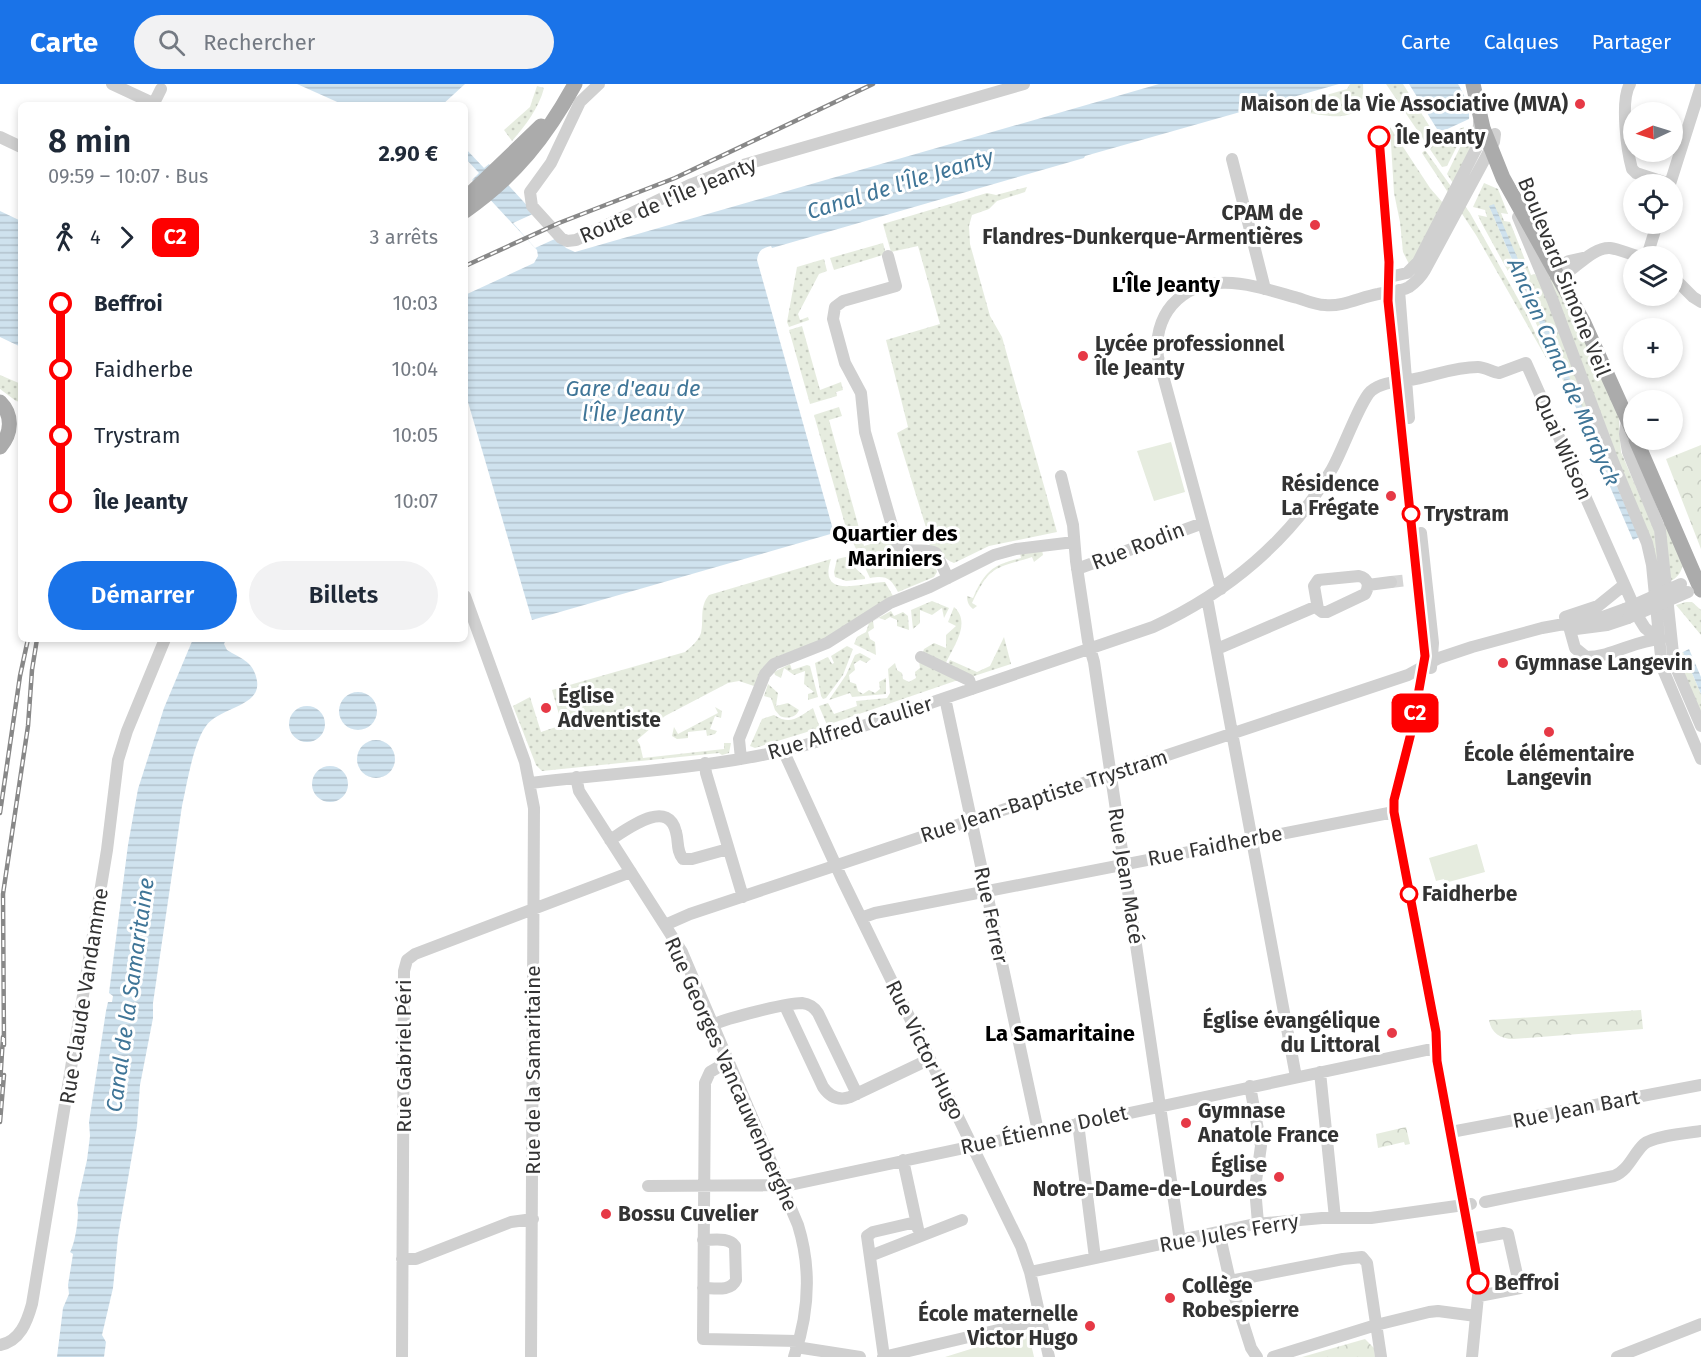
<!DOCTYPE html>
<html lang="fr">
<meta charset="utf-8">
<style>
:root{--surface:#fff;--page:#f2f2f3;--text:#1f2937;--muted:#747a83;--accent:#1a73e8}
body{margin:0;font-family:"Fira Sans",sans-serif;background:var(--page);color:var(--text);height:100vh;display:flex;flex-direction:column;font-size:22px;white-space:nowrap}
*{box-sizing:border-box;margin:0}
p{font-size:20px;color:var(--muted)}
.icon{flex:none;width:33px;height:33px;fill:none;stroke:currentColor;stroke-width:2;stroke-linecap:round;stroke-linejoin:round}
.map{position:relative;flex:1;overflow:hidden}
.sheet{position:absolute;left:18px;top:18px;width:450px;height:540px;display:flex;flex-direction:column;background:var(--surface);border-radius:9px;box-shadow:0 3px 9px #0003}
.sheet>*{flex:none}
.badge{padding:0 12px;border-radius:9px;font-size:21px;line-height:39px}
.needle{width:39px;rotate:266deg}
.tools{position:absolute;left:1623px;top:18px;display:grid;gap:12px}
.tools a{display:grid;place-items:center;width:60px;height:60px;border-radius:50%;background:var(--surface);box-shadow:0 3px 9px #0003;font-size:30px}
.map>.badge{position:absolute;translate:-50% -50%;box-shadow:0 0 0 3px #fff}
.legs{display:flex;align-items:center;gap:9px;height:66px;padding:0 30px;font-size:20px}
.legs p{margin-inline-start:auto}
.summary{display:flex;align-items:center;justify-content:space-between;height:102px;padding:0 30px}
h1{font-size:33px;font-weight:600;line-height:45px}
.button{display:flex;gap:12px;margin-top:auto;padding:12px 30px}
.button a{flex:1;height:69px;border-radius:36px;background:var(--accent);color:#fff;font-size:24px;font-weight:600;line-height:69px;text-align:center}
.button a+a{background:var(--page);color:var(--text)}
ul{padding:0 30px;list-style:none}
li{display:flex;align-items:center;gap:21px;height:66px;font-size:22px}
li i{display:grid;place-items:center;width:9px;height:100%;margin:0 8px;background:currentColor}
li i::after{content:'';width:15px;height:15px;margin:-8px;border:4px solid;border-radius:50%;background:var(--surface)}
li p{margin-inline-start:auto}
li:first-child i{background:linear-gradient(#0000 50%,currentColor 0)}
li:last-child i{background:linear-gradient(currentColor 50%,#0000 0)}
header{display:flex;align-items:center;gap:36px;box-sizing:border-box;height:84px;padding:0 30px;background:var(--accent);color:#fff}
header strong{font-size:28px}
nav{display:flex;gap:33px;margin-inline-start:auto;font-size:21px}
.search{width:420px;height:54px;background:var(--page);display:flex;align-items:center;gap:15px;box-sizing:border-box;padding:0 21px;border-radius:33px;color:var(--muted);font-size:22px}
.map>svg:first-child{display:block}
.grass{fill:url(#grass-dots)}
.park{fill:url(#park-crowns)}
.pitch{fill:#e6ecdf}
.water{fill:url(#water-rules)}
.pier{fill:#fff}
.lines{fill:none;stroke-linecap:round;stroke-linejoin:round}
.minor-tunnel{stroke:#d6d6d6;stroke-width:12;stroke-dasharray:12 6;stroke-linecap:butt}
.minor{stroke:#d0d0d0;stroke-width:12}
.major{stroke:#ababab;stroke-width:15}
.rail-casing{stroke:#888;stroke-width:4.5}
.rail{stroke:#fff;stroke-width:2;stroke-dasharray:7;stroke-linecap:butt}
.minor-bridge{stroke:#d0d0d0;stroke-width:12}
.line-1-casing{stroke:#fff;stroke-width:14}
.line-1{stroke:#fe0000;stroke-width:9}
.poi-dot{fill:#e63946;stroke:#fff;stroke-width:2}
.stop-1-dot{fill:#fff;stroke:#fe0000;stroke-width:3}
.labels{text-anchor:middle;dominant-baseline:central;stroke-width:6;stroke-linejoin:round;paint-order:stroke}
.poi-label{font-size:21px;font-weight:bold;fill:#333;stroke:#fff;text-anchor:end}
.stop-label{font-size:21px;font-weight:bold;fill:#333;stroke:#fff;text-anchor:start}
.street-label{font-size:21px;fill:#333;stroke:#fff}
.water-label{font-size:22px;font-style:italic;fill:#3f7597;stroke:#fff}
.neighbourhood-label{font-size:22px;font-weight:bold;fill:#000;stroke:#fff}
</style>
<header>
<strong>Carte</strong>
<div class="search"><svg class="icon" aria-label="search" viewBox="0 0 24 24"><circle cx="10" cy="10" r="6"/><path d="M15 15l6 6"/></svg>Rechercher</div>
<nav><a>Carte</a><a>Calques</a><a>Partager</a></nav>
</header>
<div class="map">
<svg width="1701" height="1273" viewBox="0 0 1701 1273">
<defs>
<pattern id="grass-dots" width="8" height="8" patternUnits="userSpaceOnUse" patternTransform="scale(1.5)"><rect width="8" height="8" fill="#e6ecdf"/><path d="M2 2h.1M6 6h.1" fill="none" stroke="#c6cbc0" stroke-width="1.8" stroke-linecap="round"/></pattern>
<pattern id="park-crowns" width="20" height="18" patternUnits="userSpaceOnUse" patternTransform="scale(1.5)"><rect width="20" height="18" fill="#e6ecdf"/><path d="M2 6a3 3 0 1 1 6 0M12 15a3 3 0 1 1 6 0" fill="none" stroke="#c6cbc0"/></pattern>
<pattern id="water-rules" width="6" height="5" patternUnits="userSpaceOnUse" patternTransform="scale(1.5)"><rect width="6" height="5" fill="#cfe2ee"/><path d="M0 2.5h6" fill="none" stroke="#b2c2cd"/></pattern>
</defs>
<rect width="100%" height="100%" fill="#fff"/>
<path class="grass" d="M1350 0H1363C1366 43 1331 32 1302 28L1298 26 1279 25 1347 5Z
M1386 0H1403L1435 51 1443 52 1464 43 1463 50 1447 82 1442 83Z
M537 2 544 4C539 24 525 42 512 57L504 46 530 23Z
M1474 40 1473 61 1453 99 1447 90 1468 47Z
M1390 43 1430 104 1443 119 1415 177 1409 180 1403 168 1400 138 1394 109Z
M1425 66 1470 129 1526 229 1549 279 1476 151 1422 69Z
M1484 99 1498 105 1508 130 1501 129 1504 137 1510 138 1531 191 1535 190 1542 201 1610 384H1609L1489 122 1576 324 1534 235 1481 138 1478 131 1487 133 1485 126 1473 123Z
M1027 103 1025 108 997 117 989 125 972 131 969 142 970 160 990 232 1002 253 1057 448 989 462 954 479C944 476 939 466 929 460L928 450 897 349 908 343 886 256 940 240 918 162 891 168 883 140 987 109 996 111Z
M883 159 886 170 834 186 830 174Z
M824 175 827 187 819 190 798 230 800 236 808 233 809 236 789 243 787 238 797 183Z
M1543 178 1564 207 1618 323 1621 368 1654 445 1662 502 1623 392Z
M802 242 820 306 841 298 843 306 836 308 837 312 810 320 789 246Z
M0 291 21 300V318L16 317 0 305Z
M839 323 842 332 829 336 864 462 877 458 875 453 888 451 889 458 901 472C917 472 934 468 937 488L934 493 898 508C891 494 886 491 870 494L846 444 814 331Z
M1666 439 1683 480C1682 487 1677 495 1670 497L1664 440Z
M1042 466 1043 471 1034 478 1032 473C994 485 990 481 972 519L977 522 973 525C969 522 967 518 967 512L973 514C985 487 992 481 1021 474L1020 469Z
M850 472 852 481 865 493V495L846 497 835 493 834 488 837 475Z
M831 475C817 517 863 498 885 498L893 512 830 553 779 572 757 603 739 597 728 599 665 632 637 656 640 661 643 674 724 665V659H731L729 669 722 671 719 669 542 687 536 681 513 622 530 613 541 648 562 641 552 606 685 568C691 563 698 557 701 549 704 536 699 523 709 511Z
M932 517 949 524 944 534 942 524 932 531 920 526V539L913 545 911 526Z
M1686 518H1692L1701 526V551L1676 521Z
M954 523C972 539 953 563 945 581L922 571 924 565 934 559 946 564V551L956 542 948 538Z
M891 527 894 532 903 528 908 532 909 546 897 542V536L890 533 885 536 879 534 873 537 874 544 868 548 870 555 875 558 876 571 854 560 857 553 866 548 869 539Z
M1004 553 1011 580 971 593 947 582 950 576 977 588 990 582Z
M847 562 853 565 843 591 826 614 823 615 821 612 815 579 828 573 832 580 834 579 831 572Z
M1683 568 1701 610V632L1677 571Z
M860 569 871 575 866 579 860 576 854 580 855 586 849 591 850 598 856 600 858 607 863 610 869 606 875 609 880 605 879 598 886 594V610L852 613 850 609 829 616 846 591 855 571Z
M919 577 961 595 827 641 819 622 828 619 834 630 857 622 856 617 887 614 890 609 888 585 895 579 897 586 902 589 903 595 909 598 916 594 915 588 920 584Z
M790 580 792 586 807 581 810 582 818 613 808 616V610L814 608 804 600 805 587 794 591 784 584 781 594 775 591 774 588Z
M768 600 778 609 776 622 788 619 799 626C796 634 787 635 780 632L775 626 771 614 764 612Z
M715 623 722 627 721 634 715 632 710 645 717 647 715 650 707 652 706 646 688 648V654L677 655 672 652 674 643 678 650 718 629Z
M813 624 820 644 755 664 750 662 762 635 774 631C791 642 798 633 813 624Z"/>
<path class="park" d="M1701 361V465L1666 375Z
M1641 926 1643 945 1513 955C1501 955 1491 949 1489 936Z
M1406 1043 1410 1060 1405 1061 1404 1058 1378 1064 1376 1050Z
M1365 1255 1374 1264 1375 1273H1302Z"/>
<path class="pitch" d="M1171 358 1185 408 1154 417 1137 367Z
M1477 760 1485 788 1445 799 1444 795 1436 797 1429 774Z
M1028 1247 1034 1273H945Z"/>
<path class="water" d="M297 0H465L442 21H344Z
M1159 0H1339L1085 72 1084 74 772 164 771 162C762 164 758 167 757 176L834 449 532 536 465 308V211L534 179 538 172 537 166 472 96 479 89 465 74V64L484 84 489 80 566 164 575 168Z
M1409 0H1458C1464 10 1470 23 1469 35L1443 47 1437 45Z
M1494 120 1639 453 1633 456 1489 122Z
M0 127 21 137V263L0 253Z
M193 555H226L224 560 227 566C242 575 254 578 257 597 261 623 220 623 206 642 193 660 187 700 182 722L153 919V934L140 1001 137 1042 118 1153 113 1204 102 1251 106 1258 104 1273H57L63 1224 69 1210 68 1201 73 1170 70 1168C75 1160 80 1130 77 1120L87 1076 90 1052 89 1038 106 927 108 918H112L113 912 109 909 128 761 138 705 164 624Z
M1689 565 1701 593V610L1683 568Z
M339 627a19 19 0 1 1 38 0a19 19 0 1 1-38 0Z
M289 640a18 18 0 1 1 36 0a18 18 0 1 1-36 0Z
M357 675a19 19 0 1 1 38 0a19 19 0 1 1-38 0Z
M312 700a18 18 0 1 1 36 0a18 18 0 1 1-36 0Z"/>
<path class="pier" d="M535 129 557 154 535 164 513 139Z"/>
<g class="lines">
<path class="minor-tunnel" d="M1391 498 1408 496"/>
<path class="minor" d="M112 0 157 21
M599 0 580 18 551 79 530 108 532 122 561 154 567 157 576 156 692 100 736 83 1024 0
M1630 0C1620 16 1627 67 1632 85L1636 89 1670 100
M153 21 161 5
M0 53 21 63
M1232 75 1265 205
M1670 100 1701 2
M1518 133 1553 217 1614 380 1647 459 1652 481 1662 583 1701 675
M888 172 896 202 843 217 835 223 833 235 845 279 861 309 865 348 897 459C906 473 922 462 936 469L948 494
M1647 172 1657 140
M1555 185 1569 177 1587 173
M1565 190C1578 182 1594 163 1610 164 1619 165 1629 170 1638 172
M1672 192 1693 213 1701 218
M1399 206 1409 334
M1627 335 1625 350 1628 368 1660 446 1674 579 1701 642
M1061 392 1073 441 1076 477 1088 557 1094 578 1180 1157
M1421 449 1433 559 1431 584
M1077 485 1203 439
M1359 492C1368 494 1370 502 1365 510L1327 528H1322L1318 525 1314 502 1318 496Z
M1368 501 1391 498
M1221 505 1158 273C1155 255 1160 235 1172 221 1206 183 1257 203 1298 214 1307 217 1316 221 1325 221 1343 223 1361 213 1378 210 1388 208 1400 208 1409 203 1416 198 1421 193 1425 186L1494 58 1495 50
M465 512 525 678 534 724 531 1273
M1207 514 1296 993
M1565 533 1598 522 1624 501
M1568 539 1575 564 1586 573C1612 573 1635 556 1661 555
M1576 545 1607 541 1628 534
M1217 565 1317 522
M921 573 969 596 972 605
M945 614 1038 1047
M783 666 842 795 1021 1162 1030 1188 1049 1273
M741 675 739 655 765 590 774 580 827 559 890 519 930 503 994 471 1016 465 1074 458
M705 679 706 689 743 813
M576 693 579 707 682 868 798 1141C812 1186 809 1229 794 1273
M530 699C626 687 726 685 819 657L1153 543C1227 509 1291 456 1332 385 1342 368 1360 317 1371 307 1383 297 1400 298 1415 295 1436 291 1455 283 1478 283 1485 283 1492 288 1499 289L1526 279 1640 536 1645 544 1659 555
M610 756C626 746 668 713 676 748 679 758 676 766 683 775H692L728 765
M861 834 875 829 1394 728
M665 841 690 830 1408 591 1439 574 1472 563 1542 544 1603 533 1625 525
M785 922 823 1003C830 1013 839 1017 850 1013L930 975
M712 941C727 934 787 919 802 919 810 920 814 923 818 929L857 1010
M727 978 710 988 705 999 703 1255 798 1257
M1320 988 1335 1134
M1250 1002 1261 1062 1255 1104 1258 1139
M1078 1039 1095 1174
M1451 1048 1701 1001
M903 1076 918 1145
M648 1102 790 1101 1436 964
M1485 1118 1614 1092C1629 1086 1633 1070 1644 1060 1654 1052 1687 1049 1701 1047
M1219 1148 1231 1201 1251 1264 1257 1273
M1470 1155 1504 1149 1508 1150 1520 1204 1479 1212
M870 1172 962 1136
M402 1175H416L511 1138 533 1135
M1030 1188 1255 1140 1322 1134H1371L1471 1120
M1230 1197 1343 1175 1362 1173 1367 1179 1381 1273
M703 1204C714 1204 731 1208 736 1196L735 1162C729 1153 714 1156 703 1156
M0 1261C20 1257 27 1238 32 1220L107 766 118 676 127 647 165 555
M796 1263 860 1273
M402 1273 404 887 407 876 415 870 631 788
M883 1273 1041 1236
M884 1273 867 1152 873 1148 916 1138
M1273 1273 1376 1241 1429 1228 1438 1227 1476 1232
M1472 1273 1479 1202 1437 977 1436 948 1394 728V716L1412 645 1425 572 1388 214 1389 193 1407 189 1418 178 1476 65 1479 53V38
M1617 1273 1701 1240"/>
<path class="major" d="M1473 0 1483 44 1503 94 1584 239 1634 350
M465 115 541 42
M465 127C515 92 546 53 575 0
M0 318C13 331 12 349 0 363
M1636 356 1701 506"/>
<g class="rail-casing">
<path id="rail" d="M465 182 559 139 675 94 873 0
M0 729 20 592 28 555
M4 961 3 810 28 642 32 586 37 555
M0 1000 3 953
M0 1038 4 991"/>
</g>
<use href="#rail" class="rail"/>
<path class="minor-bridge" d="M1625 525 1681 500
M1628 534 1688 508"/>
</g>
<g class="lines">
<g class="line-1-casing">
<path id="line-1" d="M1379 53 1389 178 1388 217 1425 572 1412 645 1394 716V728L1436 948 1437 977 1478 1199"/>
</g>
<use href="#line-1" class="line-1"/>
</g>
<g class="poi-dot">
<circle cx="1580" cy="20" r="6"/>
<circle cx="1315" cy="141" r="6"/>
<circle cx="1083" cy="272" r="6"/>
<circle cx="1391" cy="412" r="6"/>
<circle cx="1503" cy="579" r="6"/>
<circle cx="546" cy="624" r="6"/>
<circle cx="1549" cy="648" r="6"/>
<circle cx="1392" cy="949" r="6"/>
<circle cx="1186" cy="1039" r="6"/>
<circle cx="1279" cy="1093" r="6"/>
<circle cx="606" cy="1130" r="6"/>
<circle cx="1170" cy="1214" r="6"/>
<circle cx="1090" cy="1242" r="6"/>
</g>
<g class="stop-1-dot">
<circle cx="1379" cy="53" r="10"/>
<circle cx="1411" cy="430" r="8"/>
<circle cx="1409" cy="810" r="8"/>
<circle cx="1478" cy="1199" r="10"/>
</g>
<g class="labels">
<g class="poi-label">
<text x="1568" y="20">Maison de la Vie Associative (MVA)</text>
<text x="1303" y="129">CPAM de<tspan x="1303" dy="24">Flandres-Dunkerque-Armentières</tspan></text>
<text x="1095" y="260" text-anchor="start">Lycée professionnel<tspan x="1095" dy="24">Île Jeanty</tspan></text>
<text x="1379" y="400">Résidence<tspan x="1379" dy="24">La Frégate</tspan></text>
<text x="1515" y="579" text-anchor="start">Gymnase Langevin</text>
<text x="558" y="612" text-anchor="start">Église<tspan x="558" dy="24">Adventiste</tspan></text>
<text x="1549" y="670" text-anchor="middle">École élémentaire<tspan x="1549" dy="24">Langevin</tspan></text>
<text x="1380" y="937">Église évangélique<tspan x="1380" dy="24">du Littoral</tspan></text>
<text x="1198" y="1027" text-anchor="start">Gymnase<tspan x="1198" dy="24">Anatole France</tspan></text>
<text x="1267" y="1081">Église<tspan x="1267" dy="24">Notre-Dame-de-Lourdes</tspan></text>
<text x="618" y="1130" text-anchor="start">Bossu Cuvelier</text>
<text x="1182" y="1202" text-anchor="start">Collège<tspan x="1182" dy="24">Robespierre</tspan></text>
<text x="1078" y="1230">École maternelle<tspan x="1078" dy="24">Victor Hugo</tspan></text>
</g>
<g class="stop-label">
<text x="1396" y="53">Île Jeanty</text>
<text x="1424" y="430">Trystram</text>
<text x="1422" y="810">Faidherbe</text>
<text x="1494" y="1199">Beffroi</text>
</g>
<g class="street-label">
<text transform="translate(668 116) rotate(-23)">Route de l'Île Jeanty</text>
<text transform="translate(1564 193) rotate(68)">Boulevard Simone Veil</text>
<text transform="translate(1563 363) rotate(66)">Quai Wilson</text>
<text transform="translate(1138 462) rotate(-21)">Rue Rodin</text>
<text transform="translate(850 644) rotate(-17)">Rue Alfred Caulier</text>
<text transform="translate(1044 712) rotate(-18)">Rue Jean-Baptiste Trystram</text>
<text transform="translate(1215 762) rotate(-11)">Rue Faidherbe</text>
<text transform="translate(1126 792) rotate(81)">Rue Jean Macé</text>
<text transform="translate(991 831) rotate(78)">Rue Ferrer</text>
<text transform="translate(84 912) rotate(-81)">Rue Claude Vandamme</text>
<text transform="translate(925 966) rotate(64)">Rue Victor Hugo</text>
<text transform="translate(404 972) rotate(-90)">Rue Gabriel Péri</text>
<text transform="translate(533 986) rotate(-90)">Rue de la Samaritaine</text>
<text transform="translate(731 990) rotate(66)">Rue Georges Vancauwenberghe</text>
<text transform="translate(1576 1025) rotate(-11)">Rue Jean Bart</text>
<text transform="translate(1044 1046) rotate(-12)">Rue Étienne Dolet</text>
<text transform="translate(1229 1149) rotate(-10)">Rue Jules Ferry</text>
</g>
<g class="water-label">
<text transform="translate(900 100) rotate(-17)">Canal de l'Île Jeanty</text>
<text transform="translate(1564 288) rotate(66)">Ancien Canal de Mardyck</text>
<text x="633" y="304">Gare d'eau de<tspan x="633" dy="25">l'Île Jeanty</tspan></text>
<text transform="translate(130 911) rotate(-82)">Canal de la Samaritaine</text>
</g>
<g class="neighbourhood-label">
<text x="1166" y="200">L'Île Jeanty</text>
<text x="895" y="449">Quartier des<tspan x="895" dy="25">Mariniers</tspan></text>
<text x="1060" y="949">La Samaritaine</text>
</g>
</g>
</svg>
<div class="tools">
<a><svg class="needle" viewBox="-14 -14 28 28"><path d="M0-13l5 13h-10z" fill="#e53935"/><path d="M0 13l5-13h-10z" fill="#747a83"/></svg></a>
<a><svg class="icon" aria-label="locate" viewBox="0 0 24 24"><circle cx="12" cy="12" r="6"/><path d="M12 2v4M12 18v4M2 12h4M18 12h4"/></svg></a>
<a><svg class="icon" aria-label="layers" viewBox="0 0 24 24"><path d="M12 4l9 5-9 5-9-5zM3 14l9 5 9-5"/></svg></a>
<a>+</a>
<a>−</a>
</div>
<b class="badge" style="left:1415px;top:629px;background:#fe0000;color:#fff">C2</b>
<section class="sheet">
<div class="summary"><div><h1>8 min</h1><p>09:59 – 10:07 · Bus</p></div><b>2.90 €</b></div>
<div class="legs"><svg class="icon" aria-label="walk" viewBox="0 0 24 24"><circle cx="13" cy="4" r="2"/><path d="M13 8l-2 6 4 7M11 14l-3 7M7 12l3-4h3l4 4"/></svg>4<svg class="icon" aria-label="forward" viewBox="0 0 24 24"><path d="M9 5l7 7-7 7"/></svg><b class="badge" style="background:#fe0000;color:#fff">C2</b><p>3 arrêts</p></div>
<ul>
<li><i style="color:#fe0000"></i><b>Beffroi</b><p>10:03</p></li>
<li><i style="color:#fe0000"></i><span>Faidherbe</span><p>10:04</p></li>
<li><i style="color:#fe0000"></i><span>Trystram</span><p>10:05</p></li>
<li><i style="color:#fe0000"></i><b>Île Jeanty</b><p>10:07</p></li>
</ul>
<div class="button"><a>Démarrer</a><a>Billets</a></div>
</section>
</div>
